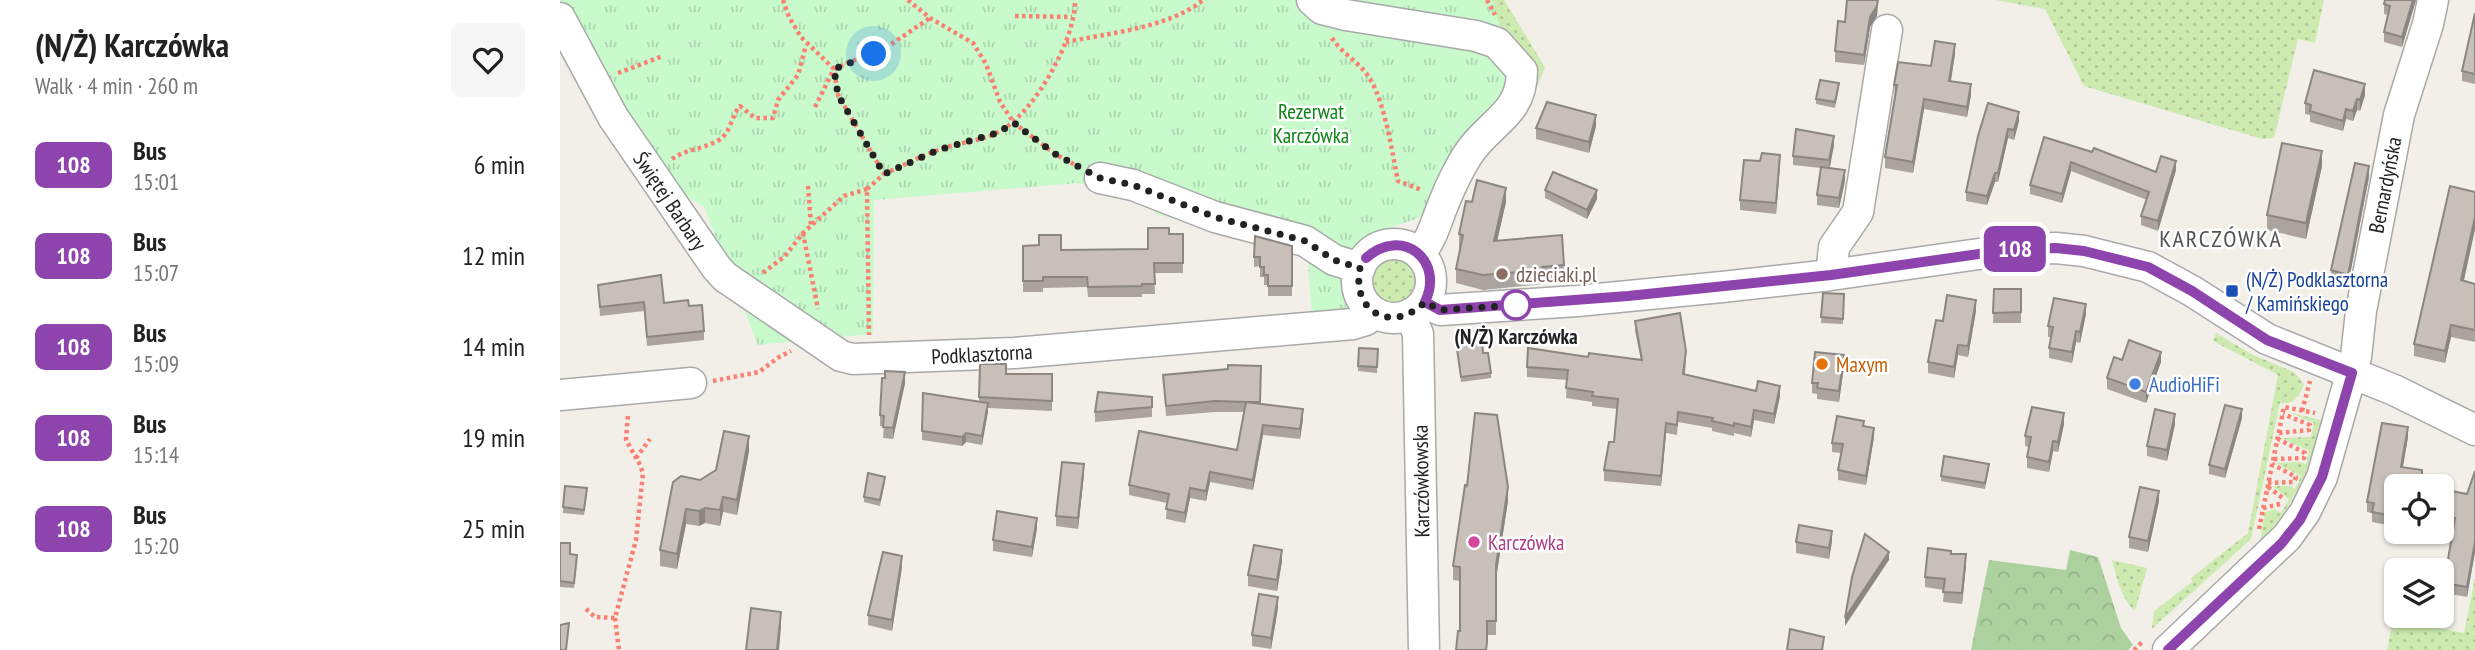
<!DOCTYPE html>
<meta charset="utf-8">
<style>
:root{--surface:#fff;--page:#f6f6f6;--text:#222;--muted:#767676}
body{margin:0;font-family:"PT Sans Narrow",sans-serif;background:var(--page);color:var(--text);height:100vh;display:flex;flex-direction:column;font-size:26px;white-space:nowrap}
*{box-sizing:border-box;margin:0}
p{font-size:23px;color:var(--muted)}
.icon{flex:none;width:38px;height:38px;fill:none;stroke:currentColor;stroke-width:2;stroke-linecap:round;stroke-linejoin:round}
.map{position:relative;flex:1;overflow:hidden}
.side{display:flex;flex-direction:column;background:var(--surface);width:560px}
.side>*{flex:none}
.badge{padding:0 14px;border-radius:10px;font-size:24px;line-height:46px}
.fabs{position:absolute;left:1824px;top:474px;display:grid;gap:14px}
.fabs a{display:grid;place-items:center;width:70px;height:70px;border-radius:10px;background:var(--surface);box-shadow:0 2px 5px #0004;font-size:35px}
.you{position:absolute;width:35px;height:35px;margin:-18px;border:5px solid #fff;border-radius:50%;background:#1a73e8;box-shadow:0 0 0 10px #1a73e833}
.map>.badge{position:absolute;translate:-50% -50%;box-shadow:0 0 0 4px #fff}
.round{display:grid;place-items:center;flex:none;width:74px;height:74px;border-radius:10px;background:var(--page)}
.summary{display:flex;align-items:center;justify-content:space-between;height:119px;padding:0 35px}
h1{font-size:33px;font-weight:600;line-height:52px}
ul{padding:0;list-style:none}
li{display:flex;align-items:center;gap:21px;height:91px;padding:0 35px}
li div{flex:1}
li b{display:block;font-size:26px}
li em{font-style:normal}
li .badge{min-width:77px;font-weight:700;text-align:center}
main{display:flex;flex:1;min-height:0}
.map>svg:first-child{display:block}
.grass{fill:url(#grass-dots)}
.forest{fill:url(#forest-crowns)}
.park{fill:url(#park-tufts)}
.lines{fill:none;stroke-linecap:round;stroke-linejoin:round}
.minor-casing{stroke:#a9a9a9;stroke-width:33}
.path{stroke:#fa8072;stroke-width:4.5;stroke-dasharray:3.5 3.5;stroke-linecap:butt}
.minor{stroke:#fff;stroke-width:30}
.wall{fill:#aba49e}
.shaded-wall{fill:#8b8681}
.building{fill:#c7bfb8;stroke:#8b8681;stroke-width:2}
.line-casing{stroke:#fff;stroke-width:16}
.line{stroke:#8e44ad;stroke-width:10}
.walk{stroke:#222;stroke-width:7;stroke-dasharray:0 12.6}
.education-dot{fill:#8d6e63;stroke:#fff;stroke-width:2.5}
.transit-dot{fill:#1a4fb4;stroke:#fff;stroke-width:2.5}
.stop-dot{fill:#fff;stroke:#8e44ad;stroke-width:3.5}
.food-dot{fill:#e8710a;stroke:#fff;stroke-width:2.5}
.shop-dot{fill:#3f7fe0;stroke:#fff;stroke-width:2.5}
.hotel-dot{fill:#d1479c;stroke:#fff;stroke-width:2.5}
.labels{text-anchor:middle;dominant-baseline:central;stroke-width:5;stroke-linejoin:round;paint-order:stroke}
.park-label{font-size:21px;fill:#0c8416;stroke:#fff}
.street-label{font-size:21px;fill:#222;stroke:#fff}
.education-label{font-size:21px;fill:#785e54;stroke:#fff;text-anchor:start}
.transit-label{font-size:21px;fill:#164399;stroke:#fff;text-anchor:start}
.stop-label{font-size:21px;font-weight:bold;fill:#222;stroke:#fff}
.food-label{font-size:21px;fill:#c56008;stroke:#fff;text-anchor:start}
.shop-label{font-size:21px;fill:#366cbe;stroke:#fff;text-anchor:start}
.hotel-label{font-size:21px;fill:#b23c85;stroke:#fff;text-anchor:start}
.quarter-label{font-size:24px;letter-spacing:2px;fill:#555;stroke:#fff}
</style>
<main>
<section class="side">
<div class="summary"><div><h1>(N/Ż) Karczówka</h1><p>Walk · 4 min · 260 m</p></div><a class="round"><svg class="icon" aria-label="heart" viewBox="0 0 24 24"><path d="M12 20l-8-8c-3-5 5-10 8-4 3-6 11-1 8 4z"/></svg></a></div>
<ul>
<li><span class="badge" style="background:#8e44ad;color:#fff">108</span><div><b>Bus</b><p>15:01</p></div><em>6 min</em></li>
<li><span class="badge" style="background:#8e44ad;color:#fff">108</span><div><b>Bus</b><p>15:07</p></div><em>12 min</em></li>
<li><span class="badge" style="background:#8e44ad;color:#fff">108</span><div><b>Bus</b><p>15:09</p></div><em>14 min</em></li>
<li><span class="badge" style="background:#8e44ad;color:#fff">108</span><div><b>Bus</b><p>15:14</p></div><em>19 min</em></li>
<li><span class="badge" style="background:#8e44ad;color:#fff">108</span><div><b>Bus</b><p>15:20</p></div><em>25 min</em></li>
</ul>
</section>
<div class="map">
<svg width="1915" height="650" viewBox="0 0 1915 650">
<defs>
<pattern id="grass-dots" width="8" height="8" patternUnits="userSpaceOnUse" patternTransform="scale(1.75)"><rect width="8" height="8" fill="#cdebb0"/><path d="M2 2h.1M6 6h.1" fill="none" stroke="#b0c997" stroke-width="1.8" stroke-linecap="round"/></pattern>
<pattern id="forest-crowns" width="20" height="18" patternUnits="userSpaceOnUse" patternTransform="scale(1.75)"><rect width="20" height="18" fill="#add19e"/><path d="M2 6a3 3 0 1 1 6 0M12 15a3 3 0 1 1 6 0" fill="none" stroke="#95b388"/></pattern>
<pattern id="park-tufts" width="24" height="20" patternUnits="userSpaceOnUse" patternTransform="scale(1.75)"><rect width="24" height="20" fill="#c8facc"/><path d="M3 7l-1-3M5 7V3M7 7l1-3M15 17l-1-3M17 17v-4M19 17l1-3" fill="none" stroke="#acd6af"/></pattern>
</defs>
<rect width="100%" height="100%" fill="#f2efe9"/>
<path class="grass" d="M784 0H944L985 67 973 97Z
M1435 0H1764L1755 43 1738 39 1714 138 1702 139 1524 86 1485 9Z
M809 280a25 25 0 1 1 50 0a25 25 0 1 1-50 0Z
M1656 333 1691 354 1734 372 1744 384C1740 396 1734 405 1720 403L1691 539 1592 629 1594 611 1632 582 1631 578 1688 533 1718 375 1653 341Z
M1728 412 1765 421C1750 467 1734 507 1700 542L1705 512 1715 509 1721 513 1729 499 1712 486H1730L1735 489 1741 476 1716 463 1740 462 1746 464 1749 451 1721 438 1751 437 1754 423Z
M1552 560 1587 568 1575 611C1561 599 1557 577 1552 560Z
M1915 577V650H1827L1833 619 1904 633Z"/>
<path class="forest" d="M1510 550 1538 557 1561 628 1573 645 1568 650H1411L1429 560 1506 570Z"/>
<path class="park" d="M0 0H932C942 31 951 59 952 91L864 216 808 235 787 260 782 278 787 312 752 318 747 249 595 214 596 199 518 183 314 200 313 334 198 345 144 207 91 174 57 100Z"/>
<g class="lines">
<g class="minor-casing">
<path id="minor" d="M752 0 762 9 786 15 916 36 937 43 962 71C962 116 927 123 907 156 899 169 891 185 885 200 877 218 873 239 859 254
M0 18 53 117 156 267 165 277 281 356 293 359 454 353 793 324 806 320 814 312
M540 178 573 185 655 217 745 241 774 260 800 268
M797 281a37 37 0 1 1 74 0a37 37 0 1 1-74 0Z
M1271 275 1274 247 1298 212 1327 30
M865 302 880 310 1017 301 1162 287 1271 275 1454 249 1496 248 1524 251 1588 267 1632 291 1707 339 1834 390 1915 430
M850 314 858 334 864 650
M0 395 131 383
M1608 650 1727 537 1745 512 1762 477 1796 357 1801 311 1839 115 1868 24 1873 0"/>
</g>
<path class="path" d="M223 0 229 17 241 37 274 69 278 95 324 174 307 189 309 335
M348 0 370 18 413 43 426 64 440 102 454 123 495 154 519 167
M927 0 935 15
M455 16 512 17
M772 38C782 54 801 63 810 79 825 103 832 152 838 181L862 190
M506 42C549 33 609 28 643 0
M58 73 103 56
M255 107 274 69 330 45 370 18
M112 159C126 149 144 149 159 140 171 133 171 116 180 106L195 118H213L218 100 238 75 246 45
M324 174C342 166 359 157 378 150 398 142 421 142 440 131 474 113 516 39 515 0
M248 186 251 225
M243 233 258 309
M203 273 225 256 243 233 284 196 307 189
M153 381 199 372 219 357 231 351
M1742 411 1750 381
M1719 433 1749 430 1750 425 1723 414
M76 458 90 439
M1714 459 1744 458 1745 453 1718 439
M1708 483 1734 482 1736 477 1712 464
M1708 487 1724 499
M1703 508 1720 504
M1699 529 1724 407 1755 413
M26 609 35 617 55 618 76 540 83 473 79 463 66 440 68 414
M55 618 59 650
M1574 650 1583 641"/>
<use href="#minor" class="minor"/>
</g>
<path class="wall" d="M1318 0 1317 16 1310 27 1304 65 1275 62V51L1285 22Z
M1856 0 1842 47 1824 42V32L1828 15 1824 14V4Z
M1915 13V84L1902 81V71Z
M1395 54 1391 81 1411 95 1407 117 1364 109 1353 173 1325 168V157L1335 96 1334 85Z
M1279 88 1275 108 1256 104V99Z
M1805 95 1800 111 1797 110 1793 121 1786 119 1783 131 1750 122V115L1745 114V103Z
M1428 103 1459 121 1454 140 1448 138 1438 182H1435L1427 205 1406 201V192Z
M1036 126 1029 153 976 139V128Z
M1484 137 1596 172 1616 170 1598 231 1581 225V216L1587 200 1511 171 1502 203 1470 194V185Z
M1274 145 1270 168 1285 181 1279 208 1257 205V195L1261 168 1233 165V156Z
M1220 165 1216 214 1180 210V200Z
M1762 166 1746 239 1707 230V215Z
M1809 177 1788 285 1771 280V270Z
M985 190 1037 199 1027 219 985 198Z
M1915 192V229L1904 281 1915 284V342L1891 337 1885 363 1854 356V344Z
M912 202H946L937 240 1004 265V279L983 281V284L923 290 896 283V269L900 249 899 248V234Z
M609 234H623V273H594L595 294H582V297H528L527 287 483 288V292H463V246L501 250 588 249Z
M732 246V296H708V285H704V277H700V266L694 267V257Z
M38 285 104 303 129 306 144 331V340L87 346 84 311 40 316Z
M1434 289H1461V323H1433Z
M1263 293 1284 294 1283 324 1261 323Z
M1416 311 1408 357 1398 355 1394 378 1368 373V362L1383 321Z
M1526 314 1520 343 1516 342 1512 363 1489 358V348L1491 337H1488V326Z
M1075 321 1126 361 1125 375 1220 396 1214 424 1194 420 1191 437 1174 433V436L1152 431V428L1118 422 1117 435 1106 433 1101 486 1044 481V470L1054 442 1057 409 1032 406V402L1006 398 1007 380 967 377V367L1028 357 1081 360 1075 331Z
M895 335 923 353 931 373V378L901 382Z
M799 348 818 349 817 373 798 371Z
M1562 360 1601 362 1586 403 1547 389V378Z
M420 364 446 374H492V411L428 408 422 445 406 442 402 446 362 440 363 393 419 402Z
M701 366 700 404 743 419 740 439 703 435 693 490 650 482 646 501 630 498 625 523 606 519 607 503 569 495V485L677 450 684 412H655L606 416 603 375Z
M1284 366 1279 402 1257 399V394L1252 393V383Z
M345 383 333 439 323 438 324 426H320V415Z
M592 397V417L535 422V412Z
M1682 418 1665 478 1649 474V465Z
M1504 424 1498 452 1493 451 1489 472 1467 468V457L1469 447 1465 446V436Z
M1615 424 1607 461 1587 456V446Z
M1304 426 1314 437 1306 485 1278 480V470L1281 453 1272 452V443Z
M1848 437 1843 467 1862 475 1874 486H1836V517H1835L1833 526 1812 522V513L1807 512V502Z
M189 451 177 515 163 512 160 526 145 523 139 526 126 524 117 569 100 566V550L140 480Z
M1429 469 1425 489 1381 481V476Z
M1915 471V552L1907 597 1884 593V583L1894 528 1881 526V489L1907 494Z
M524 474 518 529 496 526V516Z
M325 482 320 506 304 502V497Z
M27 494 24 515 3 513V507Z
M948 501 936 578V635H927V650L900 581 893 580V566Z
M1599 501 1588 552 1569 548V537Z
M477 528 472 557 433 551V540Z
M1272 541 1269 559 1236 553V542Z
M0 543 10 554 17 561 14 588 0 587Z
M1391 554 1406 565 1402 604 1383 602 1384 590 1365 587V577Z
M722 561 717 591 688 586V575Z
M342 567 332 631 308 625V615Z
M718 608 711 649 692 646V635Z"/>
<path class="shaded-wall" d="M1318 0 1317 16 1310 27 1304 65V55L1310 17Z
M1853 0H1856L1842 47V37Z
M1395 44V54L1389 91V81Z
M1411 84V95L1407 117V107Z
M1805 84V95L1800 111V100Z
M1364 99V109L1353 173V162Z
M1797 99V110L1793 121V111Z
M1786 109V119L1783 131V121Z
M1459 112V121L1454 140V130Z
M1036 115V126L1029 153V142Z
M1448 129V138L1438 182V173Z
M1274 136V145L1269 169V160Z
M1762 151V166L1746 239V223Z
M1220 155V165L1216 214V203Z
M1616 161V170L1598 231V221Z
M1511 162V171L1502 203V194Z
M1809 166V177L1788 285V275Z
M1285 170V181L1279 208V198Z
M1435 173V182L1427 205V196Z
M946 188V202L934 255V241Z
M1037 190V199L1027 219V210Z
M1915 217V229L1901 292V280Z
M1416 300V311L1408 357V346Z
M1526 304V314L1520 343V332Z
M1891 325V337L1885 363V351Z
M1516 331V342L1512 363V352Z
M1398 345V355L1394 378V367Z
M1601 352V362L1586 403V392Z
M1284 355V366L1279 402V391Z
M345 372V383L333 439V428Z
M1220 386V396L1214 424V414Z
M428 403V412L422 445V436Z
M743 409V419L740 439V429Z
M1682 409V418L1665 478V469Z
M1194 410V420L1191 437V427Z
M1504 413V424L1498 452V442Z
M1615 414V424L1607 461V450Z
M1106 423V433L1101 486V476Z
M703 425V435L693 490V480Z
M1848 427V437L1841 477V467Z
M1314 428V437L1306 485V476Z
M406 433V442L402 446V437Z
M189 436V451L177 515V500Z
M1493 441V451L1489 472V462Z
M524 464V474L518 529V518Z
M650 472V482L646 501V491Z
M948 487V501L936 579V565Z
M630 488V498L625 523V513Z
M1599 491V501L1588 552V541Z
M163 497V512L160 526V510Z
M145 508V523L139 526V511Z
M126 509V524L117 569V554Z
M477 518V528L472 557V547Z
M1272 531V541L1269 559V548Z
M1915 542V552L1907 597V587Z
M722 550V561L717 591V580Z
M1329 552V560L1285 626V618Z
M1406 554V565L1402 604V593Z
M342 556V567L332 631V620Z
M718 597V608L711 649V638Z
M221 612V627L219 650H217Z"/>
<path class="building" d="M1287 0H1318L1317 6 1310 17 1304 55 1275 51 1278 21 1285 22Z
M1825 0H1853L1842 37 1824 32 1830 6 1824 4Z
M1915 13V74L1902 71Z
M1375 41 1395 44 1389 81 1411 84 1407 107 1364 99 1353 162 1325 157 1337 85H1334L1338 62 1371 66Z
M1754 70 1805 84 1800 100 1797 99 1793 111 1786 109 1783 121 1750 111 1751 105 1745 103Z
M1260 80 1279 83 1275 102 1256 99Z
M987 102 1036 115 1029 142 976 128Z
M1428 103 1459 112 1454 130 1448 129 1438 173H1435L1427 196 1406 192 1418 136Z
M1236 129 1274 136 1269 160 1233 156Z
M1484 137 1532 152 1534 148 1596 172 1601 156 1616 161 1598 221 1581 216 1589 192 1511 162 1502 194 1470 185Z
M1722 143 1762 151 1746 223 1707 215Z
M1202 153 1220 155 1216 203 1180 200 1184 160 1200 161Z
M1795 163 1809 166 1788 275 1771 270Z
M1261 167 1285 170 1279 198 1257 195Z
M993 172 1037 190 1027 210 985 190Z
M917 180 946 188 934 241 1002 235 1004 265 982 267 983 270 923 275 896 269 903 235 899 234 906 201 912 202Z
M1890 186 1915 192V217L1901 280 1915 284V330L1891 325 1885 351 1854 344Z
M588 228H609V234H623V263H594L595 284H582V286L528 287 527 277H483V281H463V246L479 245V235H501V250L588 249Z
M695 236 732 246V286H708V275H704V267H700V257H694Z
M101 275 104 303 128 300 129 306 142 305 144 331 87 337 84 302 40 307 38 285Z
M1434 289H1461V312L1433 313Z
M1263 293 1284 294 1283 319 1261 317Z
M1387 295 1416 300 1408 346 1398 345 1394 367 1368 362 1376 320 1383 321Z
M1494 298 1526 304 1520 332 1516 331 1512 352 1489 348 1493 327 1488 326Z
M1120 313 1126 351 1123 374 1196 391 1198 381 1220 386 1214 414 1194 410 1191 427 1174 423V426L1152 421 1153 418 1118 412 1117 425 1106 423 1101 476 1044 470 1049 442H1054L1058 399 1032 396 1033 392 1006 388 1008 370 967 367 968 348 1028 357 1029 353 1082 360 1075 321Z
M921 331 923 353H928L931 373 901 377 895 335Z
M1569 340 1601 352 1586 392 1547 378 1554 357 1562 360Z
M799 348 818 349 817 367 798 366Z
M1255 352 1284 355 1279 391 1257 388 1258 383H1252Z
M420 364H446V374H492V401L419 397Z
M668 365 701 366 700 402H686L743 409 740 429 703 425 693 480 650 472 646 491 630 488 625 513 606 509 609 494 569 485 579 431 677 450 686 402 655 401 606 406 603 375 668 369Z
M325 371 345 372 333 428 323 427 324 416 320 415 322 378H325Z
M538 392 592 397V407L535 412Z
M363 393 428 403 422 436 406 433 402 437 362 431Z
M1665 405 1682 409 1665 469 1649 465Z
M1472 407 1504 413 1498 442 1493 441 1489 462 1467 457 1471 437 1465 436Z
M1595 409 1615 414 1607 450 1587 446Z
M915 413 937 415 948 487 936 565V621H927V642L926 650H896L898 631H900V567L893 566 905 485 907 486Z
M1277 416 1304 421 1303 426 1314 428 1306 476 1278 470 1283 444 1272 443Z
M1822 423 1848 427 1841 467 1862 470V475L1874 477 1872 486H1836V507H1835L1833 516 1812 512 1814 503 1807 502Z
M164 431 189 436 177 500 163 497 160 510 145 508 139 511 126 509 117 554 100 550 113 482 121 476 140 480 156 470Z
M1384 456 1429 464 1425 483 1381 476Z
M502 462 524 464 518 518 496 516Z
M1915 471V542L1907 587 1884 583 1895 518 1881 516V489L1907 494Z
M308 473 325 477 320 500 304 497Z
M5 486 27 488 24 510 3 507Z
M1580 487 1599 491 1588 541 1569 537Z
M437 511 477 518 472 547 433 540Z
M1239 525 1272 531 1269 548 1236 542Z
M1305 534 1329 552 1285 618 1292 577Z
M0 543H10V554L17 555 14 583 0 581Z
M694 545 722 550 717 580 688 575Z
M1368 548 1391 551V554H1406L1402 593 1383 592 1385 579 1365 577Z
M323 552 342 556 332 620 308 615Z
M699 594 718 597 711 638 692 635Z
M191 608 221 612 217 650H186Z
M9 623 6 650H0V625Z
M1230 629 1264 637 1262 650H1227Z"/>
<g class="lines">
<g class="line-casing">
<path id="line" d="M806 258C842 226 885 260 865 302L880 310 1068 296 1271 275 1454 249 1496 248 1524 251 1588 267 1632 291 1707 340 1792 373 1762 477 1740 520 1721 544 1608 650"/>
</g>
<use href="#line" class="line"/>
<path class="walk" d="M314 54 274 69 278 95 324 174 378 150 437 133 454 123 495 154 540 178 573 185 655 217 745 241 774 260 800 268C791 313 833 334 865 302L880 310 956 305"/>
</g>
<circle class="education-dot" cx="942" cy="274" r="7"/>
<rect class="transit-dot" x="1665" y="284" width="14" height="14" rx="3.5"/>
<circle class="stop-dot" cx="956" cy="305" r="14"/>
<circle class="food-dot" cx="1262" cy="364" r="7"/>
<circle class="shop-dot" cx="1575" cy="384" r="7"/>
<circle class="hotel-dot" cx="914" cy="542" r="7"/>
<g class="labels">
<g class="park-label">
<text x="751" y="111">Rezerwat<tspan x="751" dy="24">Karczówka</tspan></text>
</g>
<g class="street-label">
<text transform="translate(1825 185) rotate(-79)">Bernardyńska</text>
<text transform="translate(110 201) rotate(56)">Świętej Barbary</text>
<text transform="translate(422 354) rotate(-3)">Podklasztorna</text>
<text transform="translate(861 481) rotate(-91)">Karczówkowska</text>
</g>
<g class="education-label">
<text x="956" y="274">dzieciaki.pl</text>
</g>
<g class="transit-label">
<text x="1686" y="279">(N/Ż) Podklasztorna<tspan x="1686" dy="24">/ Kamińskiego</tspan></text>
</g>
<g class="stop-label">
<text x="956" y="336">(N/Ż) Karczówka</text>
</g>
<g class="food-label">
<text x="1276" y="364">Maxym</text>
</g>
<g class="shop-label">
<text x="1589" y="384">AudioHiFi</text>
</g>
<g class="hotel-label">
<text x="928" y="542">Karczówka</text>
</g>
<g class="quarter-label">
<text x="1661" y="238">KARCZÓWKA</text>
</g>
</g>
</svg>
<div class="fabs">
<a><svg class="icon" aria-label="locate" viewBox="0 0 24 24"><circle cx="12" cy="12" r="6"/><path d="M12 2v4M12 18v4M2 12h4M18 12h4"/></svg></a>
<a><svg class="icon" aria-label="layers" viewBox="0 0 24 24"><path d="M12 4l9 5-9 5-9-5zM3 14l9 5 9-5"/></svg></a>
</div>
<div class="you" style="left:314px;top:54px"></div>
<b class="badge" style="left:1455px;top:249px;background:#8e44ad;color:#fff">108</b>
</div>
</main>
